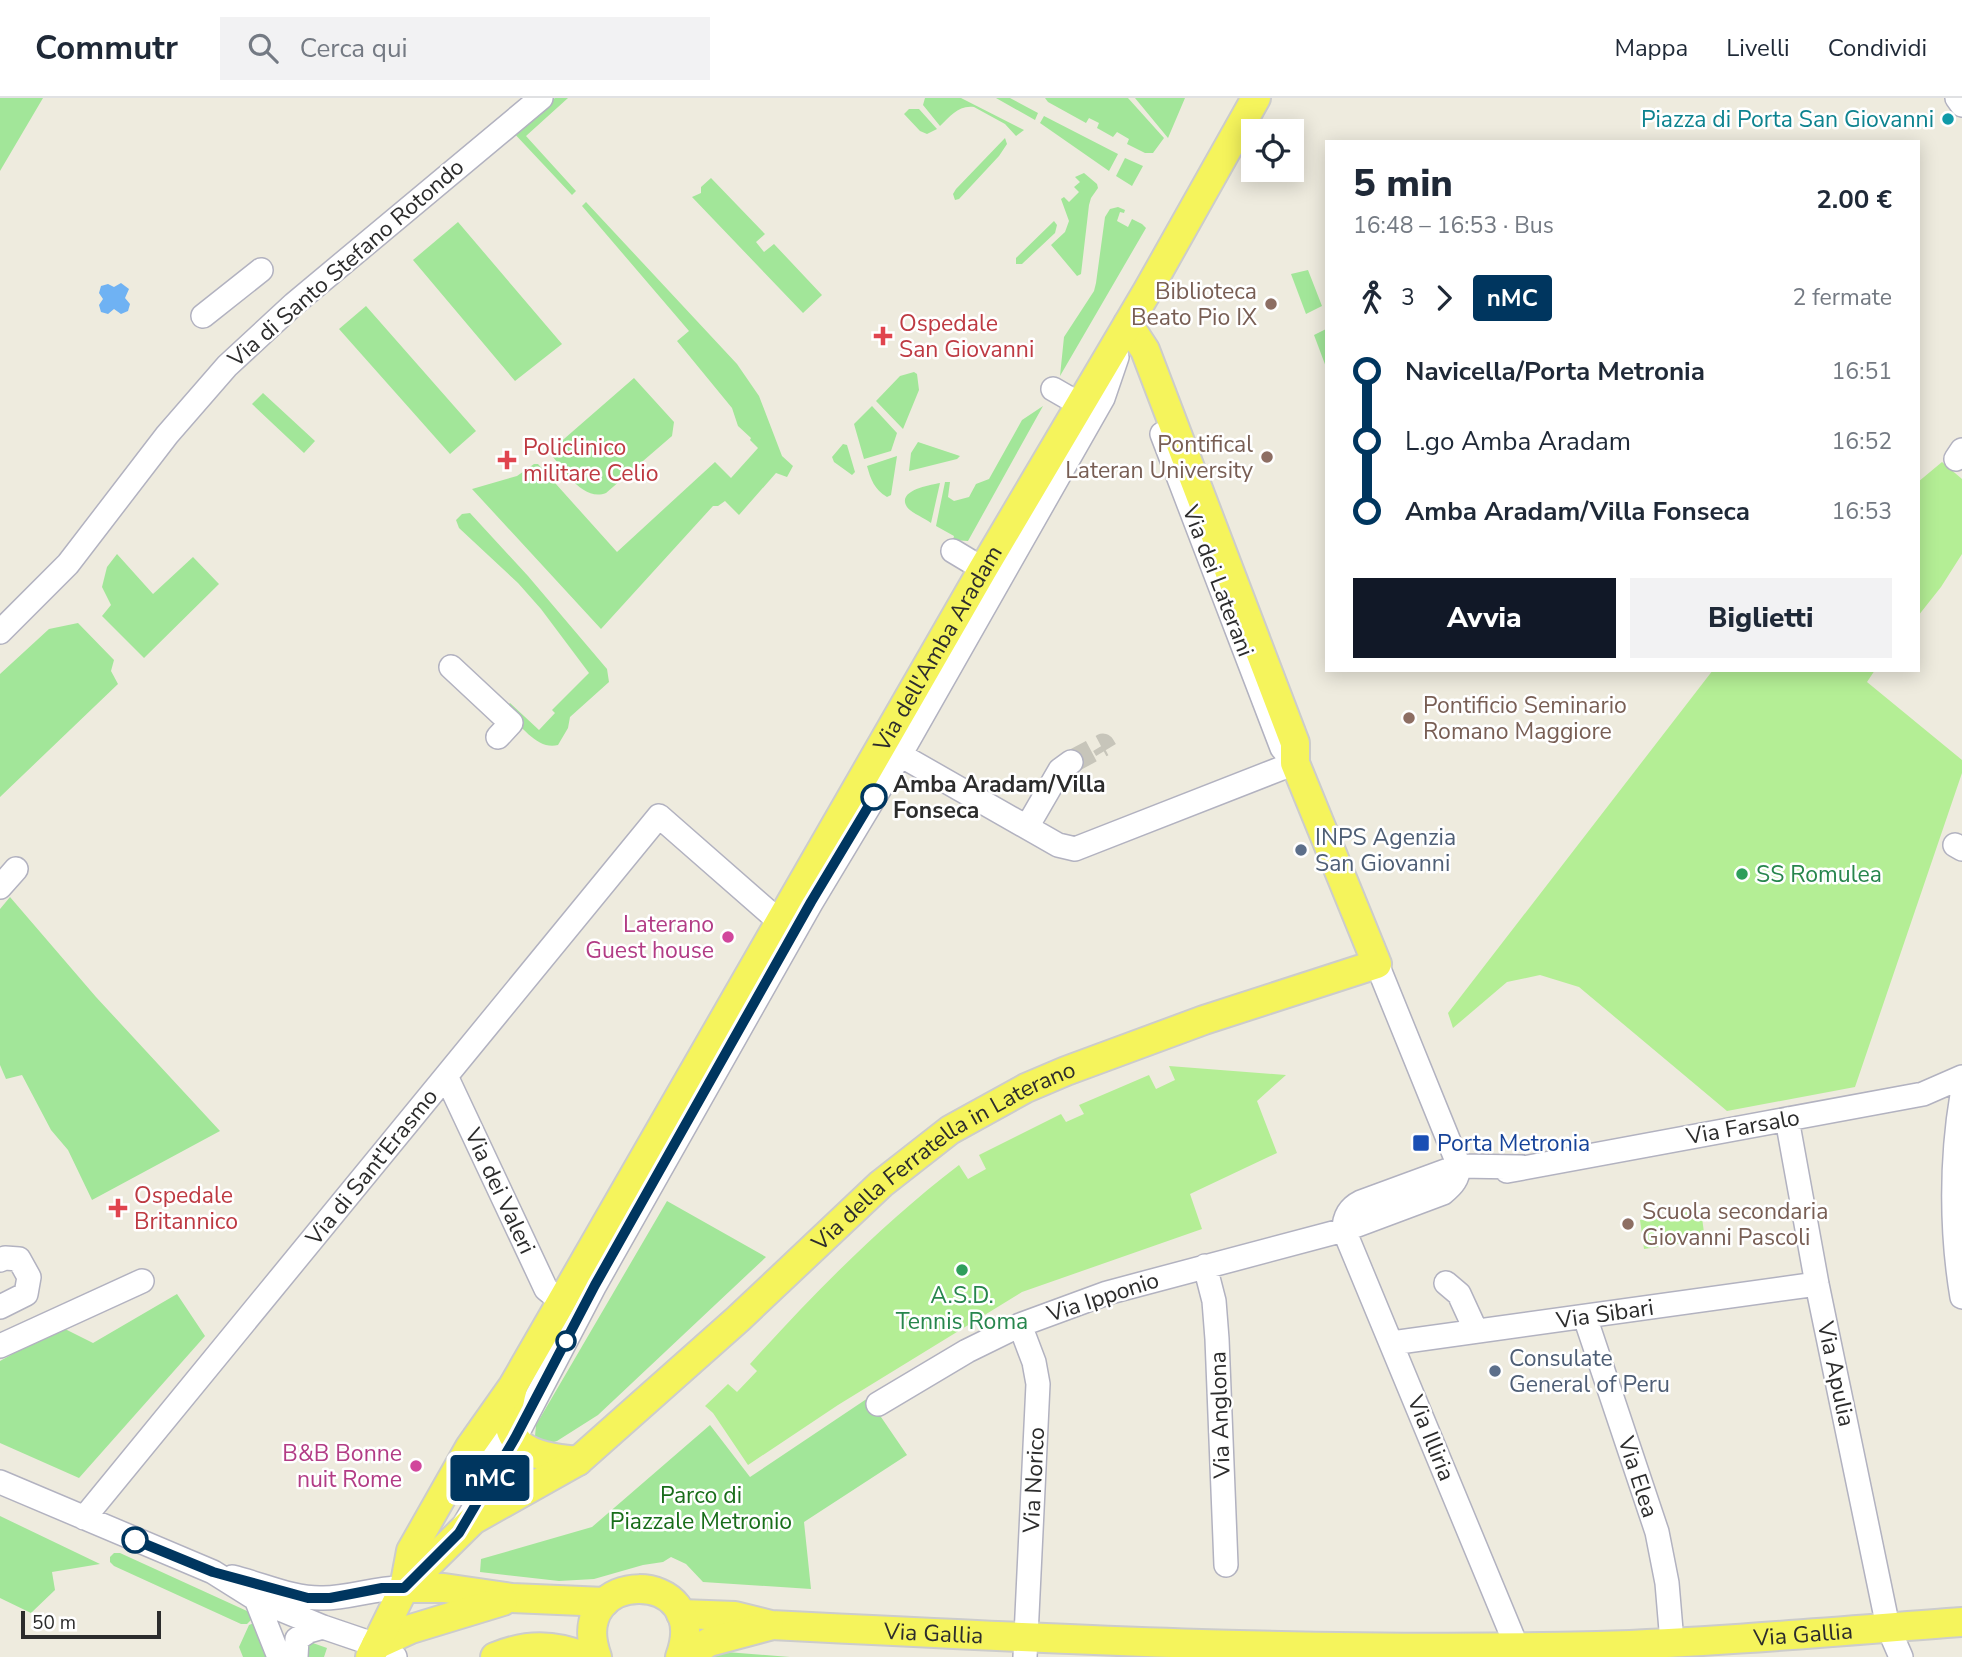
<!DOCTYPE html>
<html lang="it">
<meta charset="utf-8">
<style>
:root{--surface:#fff;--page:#f2f2f3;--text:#1f2937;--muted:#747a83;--line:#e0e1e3;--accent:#111827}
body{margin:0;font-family:"Nunito Sans",sans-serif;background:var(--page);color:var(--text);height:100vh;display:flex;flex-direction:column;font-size:26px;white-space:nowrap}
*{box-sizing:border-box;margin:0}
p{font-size:23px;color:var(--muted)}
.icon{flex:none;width:38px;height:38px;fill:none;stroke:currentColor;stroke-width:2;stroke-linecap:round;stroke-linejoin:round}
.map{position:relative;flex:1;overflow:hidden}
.side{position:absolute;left:1325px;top:42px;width:595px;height:532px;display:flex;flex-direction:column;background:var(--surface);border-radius:0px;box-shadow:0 4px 18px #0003}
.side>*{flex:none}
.badge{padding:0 14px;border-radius:5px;font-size:24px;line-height:46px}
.fabs{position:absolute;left:1241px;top:21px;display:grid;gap:14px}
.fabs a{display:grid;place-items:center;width:63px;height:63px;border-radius:0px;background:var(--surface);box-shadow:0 4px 18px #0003;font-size:35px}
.scale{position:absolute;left:21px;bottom:18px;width:140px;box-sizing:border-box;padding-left:7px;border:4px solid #2c2c2c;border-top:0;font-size:19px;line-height:24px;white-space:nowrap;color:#2c2c2c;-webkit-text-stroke:5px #fff;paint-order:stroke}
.map>.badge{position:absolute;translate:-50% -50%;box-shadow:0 0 0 4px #fff}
.legs{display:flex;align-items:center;gap:10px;height:77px;padding:0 28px;font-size:23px}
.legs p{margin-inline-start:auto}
.head{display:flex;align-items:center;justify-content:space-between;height:119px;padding:0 28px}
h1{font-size:38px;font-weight:800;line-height:52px}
.primary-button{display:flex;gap:14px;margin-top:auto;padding:14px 28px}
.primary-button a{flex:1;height:80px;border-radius:0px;background:var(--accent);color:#fff;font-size:28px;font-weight:800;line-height:80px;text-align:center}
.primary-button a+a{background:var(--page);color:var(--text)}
ul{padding:0 28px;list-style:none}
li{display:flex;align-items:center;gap:24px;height:70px;font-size:26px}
li i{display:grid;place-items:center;width:10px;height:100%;margin:0 9px;background:currentColor}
li i::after{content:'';width:18px;height:18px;margin:-9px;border:5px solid;border-radius:50%;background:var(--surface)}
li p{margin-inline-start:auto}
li:first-child i{background:linear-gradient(#0000 50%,currentColor 0)}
li:last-child i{background:linear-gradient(currentColor 50%,#0000 0)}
header{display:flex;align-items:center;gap:42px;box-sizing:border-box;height:98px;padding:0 35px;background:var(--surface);border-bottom:2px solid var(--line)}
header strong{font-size:33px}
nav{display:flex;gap:38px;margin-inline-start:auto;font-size:24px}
.search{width:490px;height:63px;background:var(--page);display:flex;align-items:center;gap:18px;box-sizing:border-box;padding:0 24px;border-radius:0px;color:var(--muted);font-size:26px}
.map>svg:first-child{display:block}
.green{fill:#a2e699}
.pitch{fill:#b4ee95}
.water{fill:#6fb2f3}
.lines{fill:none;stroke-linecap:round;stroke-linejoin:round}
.minor-tunnel{stroke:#c7c5ba;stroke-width:23;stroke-dasharray:23 11;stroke-linecap:butt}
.minor-casing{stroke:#b2b2c0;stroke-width:26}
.major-casing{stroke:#ccc;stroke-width:32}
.minor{stroke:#fff;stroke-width:23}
.major{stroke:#f5f45c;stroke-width:28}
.line-1-casing{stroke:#fff;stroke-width:16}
.line-1{stroke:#00365f;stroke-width:10}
.culture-dot{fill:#0f9aa8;stroke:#fff;stroke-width:2.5}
.education-dot{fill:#8d6e63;stroke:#fff;stroke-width:2.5}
.health-dot{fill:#e0444e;stroke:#fff;stroke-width:2.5}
.stop-1-dot{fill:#fff;stroke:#00365f;stroke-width:3.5}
.service-dot{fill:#5c6f8a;stroke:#fff;stroke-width:2.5}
.leisure-dot{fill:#2e9e5b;stroke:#fff;stroke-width:2.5}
.hotel-dot{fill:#d1479c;stroke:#fff;stroke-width:2.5}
.transit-dot{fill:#1a4fb4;stroke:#fff;stroke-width:2.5}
.labels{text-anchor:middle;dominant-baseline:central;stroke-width:5;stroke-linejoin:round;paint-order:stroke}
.culture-label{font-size:23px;fill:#0d838f;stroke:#fff;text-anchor:end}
.street-label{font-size:23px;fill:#2c2c2c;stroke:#fff}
.education-label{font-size:23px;fill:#785e54;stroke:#fff;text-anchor:end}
.health-label{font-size:23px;fill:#be3a42;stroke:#fff;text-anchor:start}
.stop-label{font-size:23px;font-weight:bold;fill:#2c2c2c;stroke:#fff;text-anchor:start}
.service-label{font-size:23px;fill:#4e5e75;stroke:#fff;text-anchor:start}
.leisure-label{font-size:23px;fill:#27864d;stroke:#fff;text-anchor:start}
.hotel-label{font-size:23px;fill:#b23c85;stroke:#fff;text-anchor:end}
.transit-label{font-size:23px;fill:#164399;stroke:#fff;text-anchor:start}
.park-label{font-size:23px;fill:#186d1a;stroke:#fff}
</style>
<header>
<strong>Commutr</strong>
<div class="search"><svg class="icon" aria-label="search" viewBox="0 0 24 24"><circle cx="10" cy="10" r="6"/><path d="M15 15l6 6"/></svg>Cerca qui</div>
<nav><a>Mappa</a><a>Livelli</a><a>Condividi</a></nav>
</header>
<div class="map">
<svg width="1962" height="1559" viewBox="0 0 1962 1559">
<rect width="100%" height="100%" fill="#eeebde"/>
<path class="green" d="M0 0H43L0 73Z
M555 0H568L526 38 576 93 572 97 511 32Z
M925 0H961L1024 32 1016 38 1005 26 974 9C958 7 951 18 940 28L923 7Z
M996 0H1010L1038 15 1035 22Z
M1045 0H1128L1164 40 1153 55H1145L1127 46 1129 41 1117 34 1113 39 1097 30 1099 25 1089 20 1086 25 1048 4Z
M1135 0H1185L1168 40Z
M909 11H919L937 31 927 36 920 33 904 16Z
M1044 18 1118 56 1109 73 1040 25Z
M1005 40 1007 46 999 58 959 101 955 102 953 96 956 91Z
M1125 60 1143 68 1132 88 1116 78Z
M1084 75 1097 86 1098 90 1091 100 1089 107 1081 176 1077 178 1051 147 1065 134 1069 123 1061 101 1064 99 1069 104 1079 94 1074 89 1080 84 1075 79Z
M711 80 765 136 756 144 764 154 774 146 822 197 803 215 692 99 701 95V89Z
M586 104 737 266 759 298 782 358 793 368 787 379 776 375 739 417 725 403 718 408H713L601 531 472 391 517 378 534 366H538L617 454 715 364 731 380 758 350 750 342 751 340 738 328 732 310 677 243 689 233 582 108Z
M1118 109 1125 112 1124 115 1120 114 1117 123 1128 129 1132 121 1142 126 1146 130 1060 278 1064 239 1094 193 1096 185 1105 119 1110 111Z
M1054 123 1057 127 1055 135 1022 166H1016V160Z
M458 124 562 246 515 283 413 162Z
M1308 172 1322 208 1306 216 1291 176Z
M366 208 476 333 450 356 339 231Z
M1326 231V269L1314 237Z
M914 274 917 276 919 292 903 331 876 303 900 278Z
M634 280 674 324 672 338 606 395C582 404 563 370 549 354Z
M263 295 315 343 304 355 252 306Z
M872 308 897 335 891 353 864 361 854 326Z
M1043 308 968 443 953 442 954 438 936 428 945 384H950L948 399 954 403 969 399 976 386 989 381 1022 322Z
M918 344 960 358 957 361 909 373 911 355Z
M843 346 847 347 855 374 852 377 834 364 832 359Z
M897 358 891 397 887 399C874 391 871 382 867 368Z
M940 385 931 425C925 420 911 415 907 409 896 392 931 387 940 385Z
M470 415 528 478 607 571 609 584 570 619 568 630 558 647C537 653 518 624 504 611L510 605 539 632 555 615 552 612 589 575 541 511 518 485 459 430 456 422 462 416Z
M117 456 153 496 193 459 219 486 144 560 102 518 111 507 102 489 107 469Z
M78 525 114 562 111 573 118 586 0 699V576L49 531Z
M10 799 96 899 220 1033 92 1102 68 1052 51 1032 22 977 6 981 0 967V811Z
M667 1103 766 1159 598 1317 557 1343 550 1345 538 1343 535 1338 536 1327Z
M177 1196 205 1238 79 1380 0 1345V1263L61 1229 93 1245Z
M868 1300 907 1357 804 1424 811 1491 703 1484 686 1466 671 1459 663 1464 643 1467 594 1481 559 1483 480 1474 481 1461 592 1429 710 1327 750 1379Z
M0 1418 100 1466 52 1474 55 1492 31 1515 0 1500Z
M114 1455H120L247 1513 251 1517V1522L247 1526H241L114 1468 110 1464V1459Z
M259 1523 272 1559H243L239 1549 249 1527Z
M310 1544 327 1550 324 1559H303V1549Z
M714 1553 790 1559H712Z"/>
<path class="pitch" d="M1942 364 1962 381V456L1941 489 1918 518V384Z
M1713 572H1875L1867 584 1962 662V675L1855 989 1727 1013 1579 889 1540 877 1507 884 1453 930 1448 915Z
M1169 968 1286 977 1257 1003 1277 1055 1190 1096 1202 1131 1022 1194 838 1307 748 1367 713 1315 705 1308 728 1286 737 1294 757 1273 750 1266C815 1194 882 1126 959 1067L968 1081 986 1071 979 1057 1061 1016 1066 1024 1084 1016 1079 1007 1149 977 1156 991 1175 982Z
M1701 1112 1705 1142 1644 1151 1640 1122Z"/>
<path class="water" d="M121 185 129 191 125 200 130 206 128 213 121 216 114 211 108 216 101 214 99 207 103 201 99 195 101 188 108 186 114 189Z"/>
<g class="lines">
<path class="minor-tunnel" d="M1071 664 1103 647 1106 652"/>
<g class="minor-casing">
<path id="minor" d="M1957 0 1962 7
M203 218 261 172
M1053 291 1093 314
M1956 361 1962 352
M953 453 983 471
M0 534 68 466 167 337 227 268 294 206 541 0
M451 569 511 625 498 639
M888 650 1058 747 1075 751 1295 665 1282 650 1162 336
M1027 729 1060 672 1071 664
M1955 747 1962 751
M0 789 16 771
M446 978 546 1191 561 1203 575 1196
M1962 997C1951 1062 1951 1134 1962 1199
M1787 1021 1817 1186 1888 1529 1901 1559
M1521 1069 1459 1068 1361 1104C1349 1110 1344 1118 1344 1132L1521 1559
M1507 1073 1923 996 1962 979
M0 1162 5 1160 19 1161 29 1179 26 1196 0 1209
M1205 1168 1214 1203 1217 1241 1226 1467
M1446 1185 1459 1196 1476 1233
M1585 1219 1657 1434 1667 1485 1672 1544
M1020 1227 1034 1264 1038 1286 1025 1559
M1392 1245 1817 1186
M0 1248 142 1183
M878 1306 967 1253 1020 1227 1107 1195 1344 1132 1443 1095C1453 1087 1458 1081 1459 1068L1377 866
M0 1384 213 1474 256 1501 323 1529 376 1547 395 1559
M467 1391 504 1314
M84 1420 659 718 780 824
M461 1432 515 1340 595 1187 811 805 900 657 1103 300 1117 259
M232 1479C262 1486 292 1501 323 1500 351 1500 376 1489 404 1490
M256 1501 279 1559
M296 1559 297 1541 309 1533 323 1529"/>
</g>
<g class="major-casing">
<g id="major">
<path d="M513 1289C496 1348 528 1359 578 1363"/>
<path id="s1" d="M404 1490 473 1422 578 1363 738 1221 881 1086 950 1032 1026 990 1066 973 1204 922 1377 866 1295 665V645L1145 252 1128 226"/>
<path d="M404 1490H444L512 1500 605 1504"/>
<path id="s2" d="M681 1516 735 1518 771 1527C1046 1541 1322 1555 1597 1548 1719 1544 1841 1533 1962 1524"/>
<path d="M376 1547 411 1531 503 1503"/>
<path id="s3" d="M370 1559 404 1490 411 1453 470 1349 513 1288 983 471 1148 192 1256 0"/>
<path d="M495 1559C526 1546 554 1546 585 1559"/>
<path d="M597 1559C564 1469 714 1468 680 1559"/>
<path d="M685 1559 709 1544 769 1528"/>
</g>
</g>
<use href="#minor" class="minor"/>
<use href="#major" class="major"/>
</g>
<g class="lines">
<g class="line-1-casing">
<path id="line-1" d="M135 1442 213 1474 308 1500H330L382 1490H404L459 1435 515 1340 595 1187 811 804 874 699"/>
</g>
<use href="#line-1" class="line-1"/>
</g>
<circle class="culture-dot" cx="1948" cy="21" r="7"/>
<g class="education-dot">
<circle cx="1271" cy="206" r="7"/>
<circle cx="1267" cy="359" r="7"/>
<circle cx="1409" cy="620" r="7"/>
<circle cx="1628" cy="1126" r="7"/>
</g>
<g class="health-dot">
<path d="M879.5 227.5h7v7h7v7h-7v7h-7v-7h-7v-7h7z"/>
<path d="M503.5 351.5h7v7h7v7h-7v7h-7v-7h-7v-7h7z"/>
<path d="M114.5 1099.5h7v7h7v7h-7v7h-7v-7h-7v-7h7z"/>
</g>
<g class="stop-1-dot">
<circle cx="874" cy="699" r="12"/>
<circle cx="566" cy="1243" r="9"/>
<circle cx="135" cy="1442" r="12"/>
</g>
<g class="service-dot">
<circle cx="1301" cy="752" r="7"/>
<circle cx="1495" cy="1273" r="7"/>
</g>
<g class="leisure-dot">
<circle cx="1742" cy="776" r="7"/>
<circle cx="962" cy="1172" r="7"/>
</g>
<g class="hotel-dot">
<circle cx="728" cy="839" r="7"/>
<circle cx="416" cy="1368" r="7"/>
</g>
<rect class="transit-dot" x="1412" y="1036" width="18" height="18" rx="3.5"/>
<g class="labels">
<g class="culture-label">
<text x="1934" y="21">Piazza di Porta San Giovanni</text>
</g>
<g class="street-label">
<text transform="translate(346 165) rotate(-41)">Via di Santo Stefano Rotondo</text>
<text transform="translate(1218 483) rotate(69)">Via dei Laterani</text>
<text stroke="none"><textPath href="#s3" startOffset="1160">Via dell'Amba Aradam</textPath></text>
<text transform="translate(1743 1029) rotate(-10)">Via Farsalo</text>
<text stroke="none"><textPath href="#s1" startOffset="696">Via della Ferratella in Laterano</textPath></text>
<text transform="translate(372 1069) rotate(-51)">Via di Sant'Erasmo</text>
<text transform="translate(500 1093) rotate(65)">Via dei Valeri</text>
<text transform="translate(1103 1199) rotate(-18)">Via Ipponio</text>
<text transform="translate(1605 1216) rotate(-8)">Via Sibari</text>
<text transform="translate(1836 1276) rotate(78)">Via Apulia</text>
<text transform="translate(1220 1317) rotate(-92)">Via Anglona</text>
<text transform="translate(1431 1340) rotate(68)">Via Illiria</text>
<text transform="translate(1638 1379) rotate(72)">Via Elea</text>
<text transform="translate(1034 1382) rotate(-87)">Via Norico</text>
<text stroke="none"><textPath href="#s2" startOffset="254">Via Gallia</textPath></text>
<text stroke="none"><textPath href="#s2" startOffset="1124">Via Gallia</textPath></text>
</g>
<g class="education-label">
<text x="1257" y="193">Biblioteca<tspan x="1257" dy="26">Beato Pio IX</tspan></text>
<text x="1253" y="346">Pontifical<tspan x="1253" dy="26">Lateran University</tspan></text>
<text x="1423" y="607" text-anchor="start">Pontificio Seminario<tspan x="1423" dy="26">Romano Maggiore</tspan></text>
<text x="1642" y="1113" text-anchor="start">Scuola secondaria<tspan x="1642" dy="26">Giovanni Pascoli</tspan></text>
</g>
<g class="health-label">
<text x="899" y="225">Ospedale<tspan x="899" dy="26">San Giovanni</tspan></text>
<text x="523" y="349">Policlinico<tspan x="523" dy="26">militare Celio</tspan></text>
<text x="134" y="1097">Ospedale<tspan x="134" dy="26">Britannico</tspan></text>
</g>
<g class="stop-label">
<text x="893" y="686">Amba Aradam/Villa<tspan x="893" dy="26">Fonseca</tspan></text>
</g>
<g class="service-label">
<text x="1315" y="739">INPS Agenzia<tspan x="1315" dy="26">San Giovanni</tspan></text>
<text x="1509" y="1260">Consulate<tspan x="1509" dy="26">General of Peru</tspan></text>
</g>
<g class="leisure-label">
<text x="1756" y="776">SS Romulea</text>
<text x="962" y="1197" text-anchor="middle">A.S.D.<tspan x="962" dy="26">Tennis Roma</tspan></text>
</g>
<g class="hotel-label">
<text x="714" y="826">Laterano<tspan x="714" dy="26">Guest house</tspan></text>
<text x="402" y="1355">B&amp;B Bonne<tspan x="402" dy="26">nuit Rome</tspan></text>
</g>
<g class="transit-label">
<text x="1437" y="1045">Porta Metronia</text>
</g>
<g class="park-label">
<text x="701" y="1397">Parco di<tspan x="701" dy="26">Piazzale Metronio</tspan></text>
</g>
</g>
</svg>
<div class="fabs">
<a><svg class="icon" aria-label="locate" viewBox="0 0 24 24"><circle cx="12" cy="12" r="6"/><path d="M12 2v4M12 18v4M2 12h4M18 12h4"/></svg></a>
</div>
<div class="scale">50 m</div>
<b class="badge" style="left:490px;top:1380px;background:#00365f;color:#fff">nMC</b>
<section class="side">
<div class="head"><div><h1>5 min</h1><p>16:48 – 16:53 · Bus</p></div><b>2.00 €</b></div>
<div class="legs"><svg class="icon" aria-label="walk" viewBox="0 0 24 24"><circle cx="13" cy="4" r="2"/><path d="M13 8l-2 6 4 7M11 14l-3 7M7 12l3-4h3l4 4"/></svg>3<svg class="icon" aria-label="forward" viewBox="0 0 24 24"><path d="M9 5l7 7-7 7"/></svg><b class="badge" style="background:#00365f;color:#fff">nMC</b><p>2 fermate</p></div>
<ul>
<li><i style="color:#00365f"></i><b>Navicella/Porta Metronia</b><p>16:51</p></li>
<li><i style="color:#00365f"></i><span>L.go Amba Aradam</span><p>16:52</p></li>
<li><i style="color:#00365f"></i><b>Amba Aradam/Villa Fonseca</b><p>16:53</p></li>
</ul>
<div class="primary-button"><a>Avvia</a><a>Biglietti</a></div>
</section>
</div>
